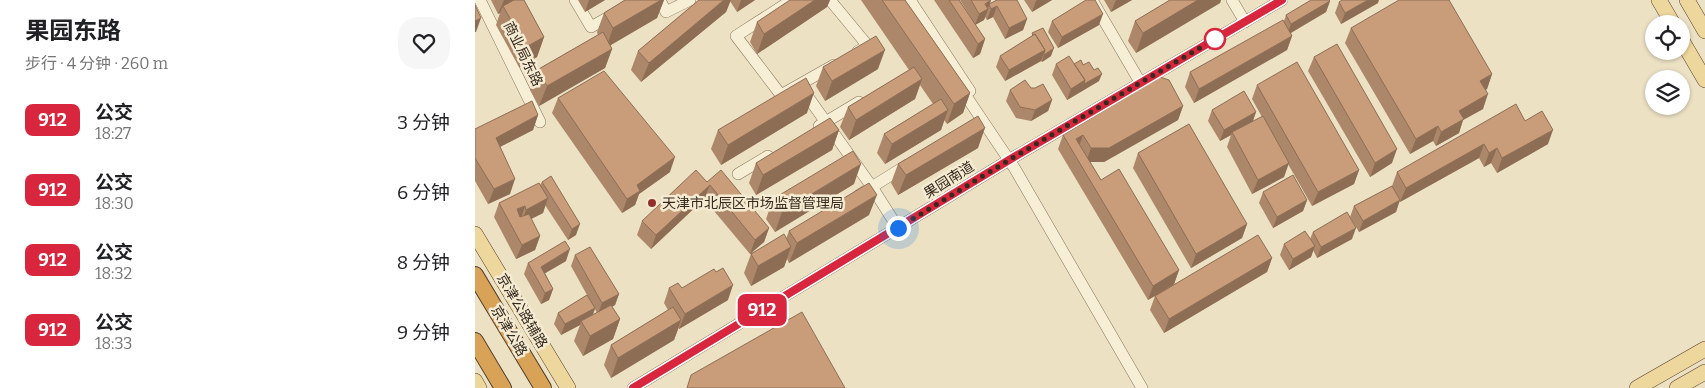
<!DOCTYPE html>
<html lang="zh">
<meta charset="utf-8">
<style>
:root{--surface:#fff;--page:#f6f6f6;--text:#202124;--muted:#757577}
body{margin:0;font-family:Bitter,"Noto Sans SC",serif;background:var(--page);color:var(--text);height:100vh;display:flex;flex-direction:column;font-size:19px;white-space:nowrap}
*{box-sizing:border-box;margin:0}
p{font-size:16px;color:var(--muted)}
.icon{flex:none;width:28px;height:28px;fill:none;stroke:currentColor;stroke-width:2;stroke-linecap:round;stroke-linejoin:round}
.map{position:relative;flex:1;overflow:hidden}
.drawer{display:flex;flex-direction:column;background:var(--surface);width:475px}
.drawer>*{flex:none}
.badge{padding:0 10px;border-radius:8px;font-size:18px;line-height:32px}
.fabs{position:absolute;left:1170px;top:15px;display:grid;gap:10px}
.fabs a{display:grid;place-items:center;width:45px;height:45px;border-radius:50%;background:var(--surface);box-shadow:0 1px 4px #0004;font-size:25px}
.you{position:absolute;width:25px;height:25px;margin:-12px;border:4px solid #fff;border-radius:50%;background:#1a73e8;box-shadow:0 0 0 8px #1a73e833}
.map>.badge{position:absolute;translate:-50% -50%;box-shadow:0 0 0 2px #fff}
.round{display:grid;place-items:center;flex:none;width:52px;height:52px;border-radius:20px;background:var(--page)}
.headline{display:flex;align-items:center;justify-content:space-between;height:85px;padding:0 25px}
h1{font-size:24px;font-weight:700;line-height:38px}
ul{padding:0;list-style:none}
li{display:flex;align-items:center;gap:15px;height:70px;padding:0 25px}
li div{flex:1}
li b{display:block;font-size:19px}
li em{font-style:normal}
li .badge{min-width:55px;font-weight:700;text-align:center}
main{display:flex;flex:1;min-height:0}
.map>svg:first-child{display:block}
.lines{fill:none;stroke-linecap:round;stroke-linejoin:round}
.minor-casing{stroke:#86735b;stroke-width:12}
.major-casing{stroke:#54412f;stroke-width:16}
.highway-casing{stroke:#54412f;stroke-width:18}
.minor{stroke:#f7eed6;stroke-width:11}
.major{stroke:#eed79c;stroke-width:15}
.highway{stroke:#d8a357;stroke-width:16}
.wall{fill:#ad8769;fill-rule:evenodd}
.shaded-wall{fill:#8d6e55}
.building{fill:#c99d7a;stroke:#8d6e55}
.line-casing{stroke:#fff;stroke-width:11}
.line{stroke:#d7263d;stroke-width:8}
.walk{stroke:#362a1e;stroke-width:5;stroke-dasharray:0 9}
.stop-dot{fill:#fff;stroke:#d7263d;stroke-width:2.5}
.poi-dot{fill:#922f2d;stroke:#f4ebd2;stroke-width:2}
.labels{text-anchor:middle;dominant-baseline:central;stroke-width:5;stroke-linejoin:round;paint-order:stroke}
.street-label{font-size:14px;fill:#362a1e;stroke:#f4ebd2}
.poi-label{font-size:14px;fill:#362a1e;stroke:#f4ebd2;text-anchor:start}
</style>
<main>
<section class="drawer">
<div class="headline"><div><h1>果园东路</h1><p>步行 · 4 分钟 · 260 m</p></div><a class="round"><svg class="icon" aria-label="heart" viewBox="0 0 24 24"><path d="M12 20l-8-8c-3-5 5-10 8-4 3-6 11-1 8 4z"/></svg></a></div>
<ul>
<li><span class="badge" style="background:#d7263d;color:#fff">912</span><div><b>公交</b><p>18:27</p></div><em>3 分钟</em></li>
<li><span class="badge" style="background:#d7263d;color:#fff">912</span><div><b>公交</b><p>18:30</p></div><em>6 分钟</em></li>
<li><span class="badge" style="background:#d7263d;color:#fff">912</span><div><b>公交</b><p>18:32</p></div><em>8 分钟</em></li>
<li><span class="badge" style="background:#d7263d;color:#fff">912</span><div><b>公交</b><p>18:33</p></div><em>9 分钟</em></li>
</ul>
</section>
<div class="map">
<svg width="1230" height="388" viewBox="0 0 1230 388">
<rect width="100%" height="100%" fill="#ece1c3"/>
<g class="lines">
<g class="minor-casing">
<path id="minor" d="M5 0 65 122
M100 0 116 27 164 0
M185 0 191 12 215 0
M317 0 261 36 306 95 359 65
M355 0 393 46 383 51
M435 0 495 91
M617 0 665 82
M757 0 770 22
M485 87 540 169 667 388
M328 90 397 187 423 228
M344 126 384 102
M263 174 293 156
M384 195 432 165
M158 388 539 157 807 0"/>
</g>
<g class="major-casing">
<path id="major" d="M1184 0 1198 24
M1212 0 1230 31
M1206 39 1230 80
M0 234 93 388
M0 381 4 388
M1162 388 1230 349
M1202 388 1230 372"/>
</g>
<g class="highway-casing">
<path id="highway" d="M0 275 68 388
M0 341 28 388"/>
</g>
<use href="#minor" class="minor"/>
<use href="#major" class="major"/>
<use href="#highway" class="highway"/>
</g>
<path class="wall" d="M16 0H49L69 37 62 57 44 67 21 25 25 13 23 14Z
M103 0H130L110 12Z
M150 0H189L182 18 135 45 137 49 130 68 64 106 55 90 62 70 123 35 122 32 129 13Z
M224 0H280L262 12 255 1 251 12 166 82 156 70 163 51Z
M315 0H355L352 7 282 54 275 42 282 22Z
M386 0H430L495 93 488 113 472 124 469 120 466 130 410 164 402 153 409 134 458 104 445 85 440 99 374 140 365 127 373 107 434 70Z
M459 0H484L498 21 485 0H516L515 4 522 0 552 19 548 30 530 39 518 17 512 20 510 17 509 20 500 25 510 39 505 54 498 58Z
M549 0H577L557 12Z
M629 0H657L636 12Z
M695 0H746L745 3 661 53 653 41 660 21Z
M855 1 851 12 816 33 817 36 812 50 719 103 710 87 715 72 809 21 811 15Z
M864 2 903 3 866 24 860 13Z
M577 21 624 25 583 48 573 32Z
M876 28 1017 74 1012 89 1010 90 1008 109 988 120 984 133 961 146 958 141 935 154 870 43Z
M557 33 576 56 567 62 566 61 530 81 521 67 525 56 557 36Z
M839 57 917 163 895 177 833 71Z
M581 64H599L608 65 619 70 624 81 592 100 577 75Z
M348 67 403 69 350 101 341 86Z
M782 85 884 170 879 184 837 206 813 164 809 177 777 194 752 147 756 135 745 141 733 121 737 110 781 112 778 121 787 117 777 99Z
M556 88 577 100 573 111 556 121 541 118 531 101 535 90Z
M83 98 195 172 164 194 160 205 147 213 77 113Z
M708 106 703 120 629 162H615L626 180 704 270 699 284 797 258 792 272 689 333 675 310 680 296 673 300 583 149 588 135Z
M332 113 246 165 236 149 243 130Z
M63 115 58 130 25 147 35 194 13 204 0 181V129Z
M1050 121 1073 144 1022 173 1016 163 1009 167 1004 158 925 202 924 201 921 212 884 232 875 217 879 206 917 186 922 172Z
M364 130 357 150 281 195 274 183 281 163Z
M503 148 423 195 416 183 423 164Z
M663 153 772 224 767 238 716 268 658 168Z
M67 182 101 235 93 240 70 205 68 213 56 219 65 236 60 250 41 259 19 217 24 203 65 185Z
M232 182 294 228 289 242 276 253 311 239 314 231 394 215 314 263 312 259 309 267 276 286 269 273 276 254H275L229 199 176 249 162 235 167 221Z
M379 184 300 232 291 219 298 199Z
M788 192 832 200 828 211 798 228 784 203Z
M838 232 877 239 842 258 838 250 836 257 814 270 805 255 809 244 835 239Z
M100 255 144 294 140 305 137 307 145 319 138 339 108 356 99 341 105 325 86 335 79 324 83 313 112 295 96 266ZM120 309 122 313 118 315Z
M91 261 70 273 78 289 74 300 66 304 49 274 53 263Z
M194 288H207L253 300 204 329V327L199 340 136 378 129 365 136 345 193 310 189 303Z"/>
<path class="shaded-wall" d="M29 0H49L28 6 25 13 23 14Z
M114 0H130L110 12Z
M186 0H189L182 18 131 48 138 28Z
M249 0H256L251 12 166 82 174 63Z
M266 0H280L262 12Z
M340 0H355L352 7 282 54 289 34Z
M516 0 512 10 513 9 509 20 500 25 504 14 510 4Z
M562 0H577L557 12 561 1Z
M641 0H657L636 12Z
M723 0H746L745 3 661 53 668 33Z
M893 0H904L903 3 866 24 870 13Z
M855 1 851 12 812 35 816 24Z
M522 6 518 17 512 20 516 9Z
M628 14 624 25 583 48 587 37Z
M6 18 1 32H0V21Z
M552 19 548 30 530 39 534 28Z
M817 36 812 50 719 103 724 89Z
M69 37 62 57 44 67 51 47Z
M510 39 505 54 498 58 503 44Z
M579 48 576 56 567 62 569 55Z
M137 49 130 68 64 106 72 86Z
M410 50 403 69 350 101 357 81Z
M570 50 566 61 530 81 534 70Z
M627 74 624 81 592 100 596 89 610 80Z
M1017 74 1012 89 1000 96 1005 81Z
M447 79 440 99 374 140 381 120Z
M339 93 332 113 246 165 253 145Z
M495 93 488 113 472 124 479 104Z
M1013 94 1008 109 988 120 984 133 961 146 966 132 984 111Z
M577 100 573 111 556 121 560 110Z
M708 106 703 120 629 162H611L616 148Z
M473 110 466 130 410 164 417 144Z
M781 112 777 123 757 132 756 135 745 141 749 130Z
M63 115 58 130 15 152 21 138Z
M963 126 958 141 935 154 941 139Z
M510 128 503 148 423 195 431 175Z
M364 130 357 150 281 195 288 175Z
M1078 130 1073 144 1022 173 1027 158Z
M608 135 603 149 601 139Z
M1009 144 1004 158 925 202 931 188Z
M1022 148 1016 163 1009 167 1014 153Z
M922 149 917 163 895 177 900 163Z
M200 157 195 172 164 194 160 205 147 213 152 199 162 185Z
M814 163 809 177 777 194 783 180Z
M386 164 379 184 300 232 307 212Z
M884 170 879 184 837 206 843 192Z
M40 179 35 194 13 204 19 189Z
M235 185 229 199 176 249 181 235Z
M402 195 394 215 314 263 322 243Z
M73 198 68 213 46 224 51 210Z
M832 200 828 211 798 228 802 217Z
M925 200 921 212 884 232 888 221Z
M50 206 45 221 42 209Z
M105 224 101 235 93 240 97 229Z
M772 224 767 238 716 268 721 254Z
M294 228 289 242 275 254 280 240Z
M881 228 877 239 842 258 846 247Z
M65 236 60 250 41 259 47 245Z
M840 246 836 257 814 270 818 259Z
M316 247 309 267 276 286 283 266Z
M95 249 91 261 62 278 66 267Z
M797 258 792 272 689 333 694 319Z
M704 270 699 284 673 300 678 286Z
M258 285 253 300 204 329 210 314Z
M78 289 74 300 66 304 70 293Z
M144 294 140 305 123 314 127 303Z
M120 308 116 319 106 321 105 325 86 335 90 324Z
M145 319 138 339 108 356 115 336Z
M206 320 199 340 136 378 143 358Z"/>
<path class="building" d="M39 0H49L69 37 51 47 28 6Z
M150 0H186L138 28 129 13Z
M224 0H249L174 63 163 51Z
M315 0H340L289 34 282 22Z
M407 0H430L495 93 479 104Z
M474 0H484L510 39 503 44Z
M496 0H516L510 4 513 9 504 14Z
M522 0H542L552 19 534 28 522 6 516 9 514 4Z
M611 0H620L628 14 587 37 577 21Z
M695 0H723L668 33 660 21Z
M836 0H854L855 1 816 24 811 15Z
M867 0H893L870 13 864 2Z
M924 0H974L1017 74 1005 81 1013 94 984 111 989 119 966 132 963 126 941 139 876 28Z
M0 5 6 18 0 21Z
M808 20 817 36 724 89 715 72Z
M568 28 579 48 569 55V53L570 50 560 34 558 35 557 33Z
M128 32 137 49 72 86 62 70Z
M560 34 570 50 534 70 525 56Z
M401 36 410 50 357 81 348 67Z
M862 44 922 149 900 163 839 57Z
M594 56 610 80 596 89 581 64Z
M606 60 608 65 614 62 619 70 623 68 627 74 609 84 610 80 599 64Z
M822 62 884 170 843 192 782 85Z
M439 67 447 79 381 120 373 107Z
M129 71 200 157 162 185 165 191 152 199 83 98Z
M685 77 694 80 708 106 634 148H616L608 135 601 139 626 180 644 169 704 270 678 286 588 135Z
M331 78 339 93 253 145 243 130Z
M550 80 556 88H560L568 84 577 100 560 110 545 107 535 90Z
M769 91 781 112 749 130 737 110Z
M466 99 473 110 417 144 409 134Z
M57 101 63 115 21 138 40 179 19 189 0 158V129Z
M1041 104 1050 121 1067 111 1078 130 1027 158 1022 148 1014 153 1009 144 931 188 922 172Z
M503 116 510 128 431 175 423 164Z
M788 116 814 163 783 180 757 132Z
M355 118 364 130 288 175 281 163Z
M714 124 772 224 721 254 663 153Z
M378 151 386 164 307 212 298 199Z
M221 170 232 182 246 170 294 228 280 240 235 185 181 235 167 221Z
M818 175 832 200 802 217 788 192Z
M76 176 105 224 97 229 67 182Z
M64 183 73 198 51 210 50 206 42 209 45 217 54 214 65 236 47 245 24 203Z
M394 183 402 195 322 243 314 231Z
M917 186 925 200 888 221 879 206Z
M872 212 881 228 846 247 838 232Z
M830 231 840 246 818 259 809 244Z
M309 234 316 247 283 266 276 254Z
M783 235 797 258 694 319 680 296Z
M90 241 95 249 66 267 78 289 70 293 53 263Z
M115 247 144 294 127 303 100 255Z
M248 268 258 285 210 314 194 288 203 283 207 288 239 269 241 272Z
M112 295 120 308 90 324 83 313Z
M136 305 145 319 115 336 106 321Z
M198 307 206 320 143 358 136 345Z
M327 312 370 388H212L216 375Z"/>
<g class="lines">
<g class="line-casing">
<path id="line" d="M158 388 539 157 807 0"/>
</g>
<use href="#line" class="line"/>
<path class="walk" d="M423 228 539 157 740 39"/>
</g>
<circle class="stop-dot" cx="740" cy="39" r="10"/>
<circle class="poi-dot" cx="177" cy="203" r="5"/>
<g class="labels">
<g class="street-label">
<text transform="translate(48 54) rotate(64)">商业局东路</text>
<text transform="translate(474 180) rotate(-32)">果园南道</text>
<text transform="translate(47 311) rotate(59)">京津公路辅路</text>
<text transform="translate(34 331) rotate(59)">京津公路</text>
</g>
<g class="poi-label">
<text x="187" y="203">天津市北辰区市场监督管理局</text>
</g>
</g>
</svg>
<div class="fabs">
<a><svg class="icon" aria-label="locate" viewBox="0 0 24 24"><circle cx="12" cy="12" r="6"/><path d="M12 2v4M12 18v4M2 12h4M18 12h4"/></svg></a>
<a><svg class="icon" aria-label="layers" viewBox="0 0 24 24"><path d="M12 4l9 5-9 5-9-5zM3 14l9 5 9-5"/></svg></a>
</div>
<div class="you" style="left:423px;top:228px"></div>
<b class="badge" style="left:287px;top:310px;background:#d7263d;color:#fff">912</b>
</div>
</main>
